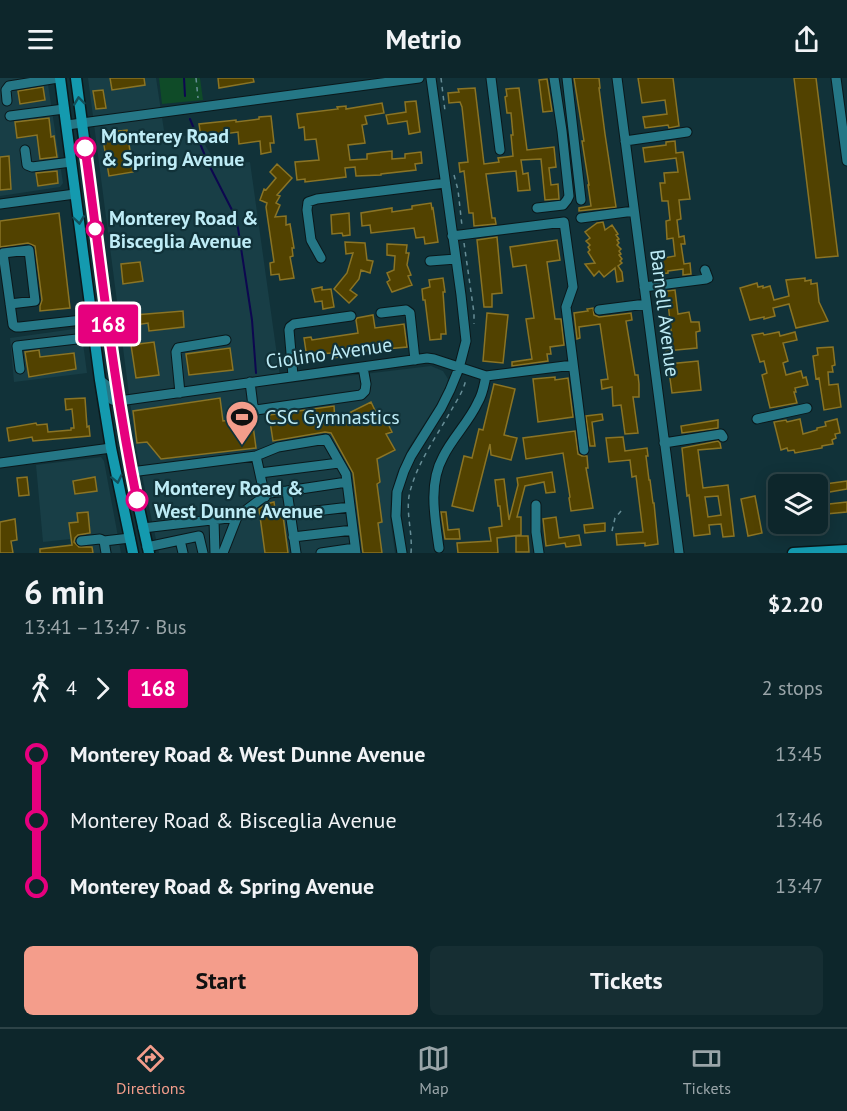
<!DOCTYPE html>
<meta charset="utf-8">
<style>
:root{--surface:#0d262b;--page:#162e33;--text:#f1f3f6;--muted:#9aa5a9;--line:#2d4347;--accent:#f49d8b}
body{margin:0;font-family:"PT Sans",sans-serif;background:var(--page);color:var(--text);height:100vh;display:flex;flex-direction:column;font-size:22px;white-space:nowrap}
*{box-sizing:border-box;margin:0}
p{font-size:20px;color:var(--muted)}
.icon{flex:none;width:33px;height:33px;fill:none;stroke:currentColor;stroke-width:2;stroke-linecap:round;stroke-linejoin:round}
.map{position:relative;height:475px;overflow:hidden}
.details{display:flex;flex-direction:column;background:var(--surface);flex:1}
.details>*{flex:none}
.badge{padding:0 12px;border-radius:4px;font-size:21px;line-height:39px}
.buttons{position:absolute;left:768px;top:396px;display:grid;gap:12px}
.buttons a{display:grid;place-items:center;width:60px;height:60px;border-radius:9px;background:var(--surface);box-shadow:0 3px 15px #0003,0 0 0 2px var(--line);font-size:30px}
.map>.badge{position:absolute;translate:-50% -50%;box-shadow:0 0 0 3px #fff}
.legs{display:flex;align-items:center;gap:9px;height:66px;padding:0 24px;font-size:20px}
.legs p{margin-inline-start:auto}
.overview{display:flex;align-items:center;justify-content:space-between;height:102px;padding:0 24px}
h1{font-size:33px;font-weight:700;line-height:45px}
.primary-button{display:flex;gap:12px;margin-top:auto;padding:12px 24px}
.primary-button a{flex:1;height:69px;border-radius:9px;background:var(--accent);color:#111;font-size:24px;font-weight:700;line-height:69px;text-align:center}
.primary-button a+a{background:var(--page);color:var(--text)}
ul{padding:0 24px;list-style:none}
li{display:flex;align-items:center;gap:21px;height:66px;font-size:22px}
li i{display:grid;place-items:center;width:9px;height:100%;margin:0 8px;background:currentColor}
li i::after{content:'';width:15px;height:15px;margin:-8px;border:4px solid;border-radius:50%;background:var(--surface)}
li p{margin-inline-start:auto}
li:first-child i{background:linear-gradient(#0000 50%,currentColor 0)}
li:last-child i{background:linear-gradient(currentColor 50%,#0000 0)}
header{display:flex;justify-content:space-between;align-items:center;height:78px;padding:0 24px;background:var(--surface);font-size:27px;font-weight:700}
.dock{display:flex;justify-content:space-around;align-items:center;height:84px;border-top:2px solid var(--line);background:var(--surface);font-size:16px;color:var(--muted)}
.dock a{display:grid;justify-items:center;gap:3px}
.dock .on{color:var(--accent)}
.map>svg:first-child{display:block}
.built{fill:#183e46}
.green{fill:#0f4b28}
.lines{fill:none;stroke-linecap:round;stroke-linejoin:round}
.stream{stroke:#0d0750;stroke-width:2}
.building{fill:#524200;stroke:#8a7425;stroke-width:1.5;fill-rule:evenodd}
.minor-casing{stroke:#0a181b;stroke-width:11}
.major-casing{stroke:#0a181b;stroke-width:13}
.path{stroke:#668d96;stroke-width:1.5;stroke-dasharray:4.5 4.5;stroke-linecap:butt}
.minor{stroke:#257786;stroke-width:9}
.major{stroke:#149aaf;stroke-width:10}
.oneway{stroke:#12515c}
.line-1-casing{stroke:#fff;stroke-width:14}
.line-1{stroke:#e6007e;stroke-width:9}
.stop-1-dot{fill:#fff;stroke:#e6007e;stroke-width:3}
.labels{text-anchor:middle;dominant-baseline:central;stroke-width:4.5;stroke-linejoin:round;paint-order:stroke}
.stop-label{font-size:20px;font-weight:bold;fill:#beecf6;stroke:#113239;text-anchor:start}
.street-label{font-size:20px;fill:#beecf6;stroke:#113239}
.poi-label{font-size:20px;fill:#beecf6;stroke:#113239;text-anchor:start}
</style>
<header><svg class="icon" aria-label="menu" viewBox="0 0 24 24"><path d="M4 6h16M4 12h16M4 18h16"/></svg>Metrio<svg class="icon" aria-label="share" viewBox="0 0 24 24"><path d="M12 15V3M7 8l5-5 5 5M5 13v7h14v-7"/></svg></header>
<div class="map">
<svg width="847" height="475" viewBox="0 0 847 475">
<rect width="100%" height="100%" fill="#113239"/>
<path class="built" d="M0 0H47L63 105 60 109 0 118Z
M88 0H156L165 59 199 57 217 87 250 84 281 306 431 288 443 293 448 301 444 315 408 371 397 395 391 416 390 439 395 475H159L136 370Z
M81 250 87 295 14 304 10 260Z
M101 379 104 383 121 475H72L70 461 43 464 36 387Z"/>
<path class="green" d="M159 0H200L203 22 162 26Z"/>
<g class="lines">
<path class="stream" d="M184 0 185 18
M190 41 208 85 233 134 238 150 252 242 256 295"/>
</g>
<path class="building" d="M110 0H144L145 7 112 12Z
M218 0H253L254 4 219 10Z
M574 0H599L600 10H599L605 56 616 129 579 133V130L591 128 588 107H589L582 63H584Z
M638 0H673L679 48 669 50 668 47 645 50 643 39 667 36 665 22 642 25Z
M794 0H816L838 178 816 180Z
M547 1 552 33 543 34 539 2Z
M43 9 45 22 20 26 18 13Z
M475 10 484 86 499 84 498 80 513 78 511 57H513L511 35H507L505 19 507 18 506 11 519 10 527 72 554 69 556 89 549 90 551 107 558 106 559 121 545 122 541 81 521 82 523 96 528 95 530 112 518 113 516 93 486 96 492 140H495L496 146 474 148 473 135H469L464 93 460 94 459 85 468 84 462 29 460 24 449 25 448 15 459 14 458 11Z
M103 12 106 30 96 31 93 13Z
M416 23 420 54 409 56 407 43 388 46 386 37 406 34 405 24Z
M382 25 384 35 365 38 367 46 362 47 365 65 348 67 350 82 367 81V76L382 74 392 73V81L405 80V76L421 74 422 85 415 86 416 92 381 96V97L356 98 355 89 345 90 346 99 305 104V101L297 102 295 84 319 82 316 61 305 62 304 49 299 50 297 36 338 31 337 29 346 28V31Z
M271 38 274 65H270L271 74 261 76 260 63 239 66 238 54 201 59 199 46 236 42V44L259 41V39Z
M49 40 51 59 54 58 57 79 40 81 37 57 17 60 15 44Z
M127 52 133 94 109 98 102 55Z
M675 63 676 75 683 74 690 121 679 122 681 141 677 142 679 159 684 158 685 166H681L684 186 690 185 691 196 683 197V191L668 193V195L660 196 658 181 675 178 673 160 667 161 666 143 670 142 668 123H662L660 105H665L664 95 678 94 676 80 645 84 643 70 666 67V64Z
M9 78 11 111 0 112V79Z
M277 86 292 100 277 117 280 118 276 125 280 127 275 139 286 138V147L290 146 294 170H292L293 178 290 179 294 200 280 202 279 196 271 197 270 185 274 184 266 129 267 125 260 122 264 111 266 112 276 100 270 94Z
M57 93 58 105 38 108 36 95Z
M431 125 432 131 433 130 438 164 425 166 424 159 416 160 414 150 371 155 370 147 362 148 361 135 392 130V134L412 131V128Z
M59 135 70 230 40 233V228L42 222 35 168 28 165 0 169V143Z
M349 135 350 157 343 158 342 155 332 156 331 137Z
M603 144 605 152 612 147 618 156 616 157 619 161 617 162 619 165 617 167 621 171 619 173 621 176 619 177 622 181 620 183 622 185 618 188 622 194 623 203 617 204 615 190 604 199 599 193 594 198 585 186 595 185 588 174 590 172 588 169 590 167 586 163 590 160 585 154 597 145Z
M497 159 502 215 492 216V229H484L477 162Z
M557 162 560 182 547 184 555 241H561L564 267 550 269 551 276H547L548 283 512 288V284L532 281 526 241 534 240 526 187 513 189 510 169Z
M345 164 365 165 367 182 373 183 370 195 361 192 359 201 350 212 357 217 349 225 334 211 347 195 353 175 346 176Z
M387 166 407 167 406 175H409L407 187 411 197 408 198 412 207 392 214 387 204 390 202 387 195 394 192 395 178 387 177Z
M140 184 143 203 123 206 121 186Z
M443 200 445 214H443L446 256H441V261L430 262 425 222H423L422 211 430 209 429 202Z
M805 200V203L811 202V206L817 205 819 224 828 243 796 250 789 226 773 230 775 238 764 241V239L750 242 740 210 757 205 758 209 763 208V210L770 208 774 222 789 218 786 202Z
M322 209V212L331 211 334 229 323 231 322 223 315 224 312 211Z
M675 212 678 236 689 234 691 244H699L700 253 696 254 697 270 666 273 665 261H672L668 225 661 226 659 214Z
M593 230 594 237 599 239 631 235 632 242 626 243 635 297H638L639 306V319H633L638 355 625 356 621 327 613 328 612 309 602 311 601 302 608 301 600 246 579 249 580 260 577 261 574 235 588 233 587 231Z
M183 233 184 249 149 253 148 245 123 249 122 238Z
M487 235 508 237 503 285 483 283Z
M373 237 375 250 404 246 407 269 354 274V277L333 280 332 275 318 276V279L307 280 304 260 311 259 312 262 358 255 356 242 357 240Z
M779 254 780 258 795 254 797 262 783 265 788 283 783 285 786 297 801 293 803 300 806 299 808 307 795 310 796 314H794L797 325 770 330 762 297 767 295 764 283 760 284 752 257 763 255 764 257Z
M154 264 159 297 136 300 131 267Z
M833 269 835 287 832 288 833 294H828L829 307 838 306 841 329 824 332 819 300 816 301 813 278 818 277 817 270Z
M230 270 233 292 189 297 186 276Z
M39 272 40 279 74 275 76 291 29 299 25 274Z
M698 283 701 312 672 315 668 286Z
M555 299V302L568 300 573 339 538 344 533 301Z
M494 306 515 311 504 357 517 360 511 382 491 377 490 366 473 433 452 428 464 378 472 380 479 351 483 352Z
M85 320 87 349 89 348 90 358 33 363 32 359 9 363 7 350 36 345 37 347 47 346 48 354 71 352V350H74L72 331 66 332 65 321Z
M220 320 223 343 252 340 256 370 161 381 147 364 137 365 133 333Z
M371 324 381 345 386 342 392 354 386 356 395 372 377 381 380 404 377 406 382 444 378 445 382 475H363L353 395 331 355 325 354 273 363 269 337 334 328 335 342Z
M602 336 603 342 592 344 595 368H590L586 338Z
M800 341 803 356 817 352V350L826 348 825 344 837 341 840 355 835 356 836 360 832 362 833 366 822 368V370L795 375 794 372 788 373 787 370 781 372 774 344 786 342 787 344Z
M718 342V350L682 355 681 348Z
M575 353 578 376 582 378H587L588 390H586L593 430 571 433 569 420 570 419 563 375 526 381 523 360Z
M623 359 625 373 647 370 648 378H646L649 402H650L653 425H654L658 466 645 468V465L617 467 616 456 643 454 636 398 632 399 630 382 609 384 606 360Z
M718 363 720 365 721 370 698 372 703 410 728 407 734 458 723 459 721 446 709 447 710 456 694 458 689 417 687 418 682 370ZM718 418 721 437 708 439 705 419Z
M552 394 555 414 546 415 544 404 525 408 517 439H521V457L497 460 498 475H458L457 465 491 463 489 450 502 448 500 428H498L495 402 504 401 509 442 518 407 517 400Z
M27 399 29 417 19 418 17 400Z
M95 399 97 413 75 416 73 403Z
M847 403V411L818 416V407Z
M755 418 762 455 748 458 741 421Z
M274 424 275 431 282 430 288 475H265L259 431 266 426Z
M847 424V434L826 436 827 452 813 453 812 446H818V432H820V427Z
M88 434 90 455 78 457 75 460 74 464 79 469H92L93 475H40V471L72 467 69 445 78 444 77 435Z
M441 434H446L448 452 459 451 460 461H445Z
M556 439 559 460 579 457 581 467 566 469 565 465 546 468 543 441Z
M15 441 17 462 11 463 13 475H0V444Z
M605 445V453L585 455 584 447Z
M516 458H528L529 474H516Z"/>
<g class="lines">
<g class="minor-casing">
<path id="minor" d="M491 0 500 72
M567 0 581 122
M617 0 679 475
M836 0 847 83
M7 23 6 12 9 8 58 0
M10 38 64 31
M67 47 419 0
M625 63 687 54
M25 72 27 87 32 89 71 84
M0 126 75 116
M537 130 563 127 567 122 569 118 562 53 554 0
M581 140 634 133
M452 158 564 144 573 209 566 229 584 372
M321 180 311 162 307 132 308 124 317 121 445 105
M430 183 456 181
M644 209 706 201 708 200 705 192
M10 226 35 223 29 172 3 175 13 247 16 249H20L91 241
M599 232 646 226
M381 235 406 232 410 235 415 282
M20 291 17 268 94 259
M293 298 289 252 290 249 294 246 351 238
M100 302 109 309 112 322 119 323 427 280 434 281 486 298 573 287
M250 304 253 328 256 332 361 317 365 313 366 306 363 289
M180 315 176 274 178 270 226 262
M757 341 807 330
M664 365 721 356 723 359
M0 385 111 370
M131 394 256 378
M260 395 339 385
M287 413 347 404
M265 419 256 378 278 369 326 361 346 396 356 475
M536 427V454L539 475
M290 436 350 429
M214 442 215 475
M143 450 237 439 269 415 287 413 296 475
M293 459 353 452
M180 462 199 458 203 475
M81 463 100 461 104 463
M147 469 180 462 183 475
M439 470C435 441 428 406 443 379 452 360 469 344 478 324 483 316 484 307 486 298
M106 475 104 463 130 460
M223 475 237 439
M321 475 355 470
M402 475 396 438 397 414 404 393 411 378 441 330 450 312 459 290 466 263 461 217 431 0"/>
</g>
<g class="major-casing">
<path id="major" d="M60 0 100 302 111 370 133 475
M76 0 119 323 131 394 149 475
M793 475 847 472"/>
</g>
<path class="path" d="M196 0 198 20
M441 0 445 33
M454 97 458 112 462 148
M464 165 474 235V246
M612 453 615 440 622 432
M411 475C413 453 404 431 411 410 419 382 438 356 452 331 457 322 464 312 466 301"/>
<use href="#minor" class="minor"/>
<use href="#major" class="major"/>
</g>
<defs><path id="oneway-chevron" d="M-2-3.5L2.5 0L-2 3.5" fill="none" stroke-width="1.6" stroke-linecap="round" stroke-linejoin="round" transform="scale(1.5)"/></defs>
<g class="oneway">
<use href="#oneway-chevron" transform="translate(79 23) rotate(-97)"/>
<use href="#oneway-chevron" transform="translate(79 142) rotate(82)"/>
<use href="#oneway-chevron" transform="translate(117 401) rotate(78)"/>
</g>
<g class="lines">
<g class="line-1-casing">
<path id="line-1" d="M85 70C101 187 113 305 137 422"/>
</g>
<use href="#line-1" class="line-1"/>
</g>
<defs>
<g id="stadium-pin" transform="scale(1.725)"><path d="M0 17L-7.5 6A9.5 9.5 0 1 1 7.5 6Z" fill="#f49d8b" stroke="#113239"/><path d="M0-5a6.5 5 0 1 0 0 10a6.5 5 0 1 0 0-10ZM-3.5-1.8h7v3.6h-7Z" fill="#111"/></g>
</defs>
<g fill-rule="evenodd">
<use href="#stadium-pin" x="242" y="339"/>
</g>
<g class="stop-1-dot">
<circle cx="85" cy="70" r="10"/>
<circle cx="95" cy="151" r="8"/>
<circle cx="137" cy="422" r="10"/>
</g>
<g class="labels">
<g class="stop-label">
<text x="101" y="58">Monterey Road<tspan x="101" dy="23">&amp; Spring Avenue</tspan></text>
<text x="109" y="140">Monterey Road &amp;<tspan x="109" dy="23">Bisceglia Avenue</tspan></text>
<text x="154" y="410">Monterey Road &amp;<tspan x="154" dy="23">West Dunne Avenue</tspan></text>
</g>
<g class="street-label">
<text transform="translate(665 235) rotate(83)">Barnell Avenue</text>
<text transform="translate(329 275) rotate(-8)">Ciolino Avenue</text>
</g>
<g class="poi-label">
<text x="265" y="339">CSC Gymnastics</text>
</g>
</g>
</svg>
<div class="buttons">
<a><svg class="icon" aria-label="layers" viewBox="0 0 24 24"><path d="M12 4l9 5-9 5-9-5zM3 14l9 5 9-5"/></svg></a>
</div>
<b class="badge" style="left:108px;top:246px;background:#e6007e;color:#fff">168</b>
</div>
<section class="details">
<div class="overview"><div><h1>6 min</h1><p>13:41 – 13:47 · Bus</p></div><b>$2.20</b></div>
<div class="legs"><svg class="icon" aria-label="walk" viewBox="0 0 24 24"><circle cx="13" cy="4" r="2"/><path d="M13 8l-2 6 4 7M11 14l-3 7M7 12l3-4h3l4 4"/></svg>4<svg class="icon" aria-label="forward" viewBox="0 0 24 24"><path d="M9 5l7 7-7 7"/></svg><b class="badge" style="background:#e6007e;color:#fff">168</b><p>2 stops</p></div>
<ul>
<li><i style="color:#e6007e"></i><b>Monterey Road &amp; West Dunne Avenue</b><p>13:45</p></li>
<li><i style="color:#e6007e"></i><span>Monterey Road &amp; Bisceglia Avenue</span><p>13:46</p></li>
<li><i style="color:#e6007e"></i><b>Monterey Road &amp; Spring Avenue</b><p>13:47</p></li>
</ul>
<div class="primary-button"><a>Start</a><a>Tickets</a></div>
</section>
<nav class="dock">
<a class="on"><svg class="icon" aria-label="directions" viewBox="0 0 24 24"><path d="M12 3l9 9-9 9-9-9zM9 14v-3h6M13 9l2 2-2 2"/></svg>Directions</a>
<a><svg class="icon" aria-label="map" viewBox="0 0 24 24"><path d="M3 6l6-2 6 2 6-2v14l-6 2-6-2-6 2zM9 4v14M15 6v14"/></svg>Map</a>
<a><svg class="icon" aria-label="tickets" viewBox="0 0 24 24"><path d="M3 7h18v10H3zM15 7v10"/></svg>Tickets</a>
</nav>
